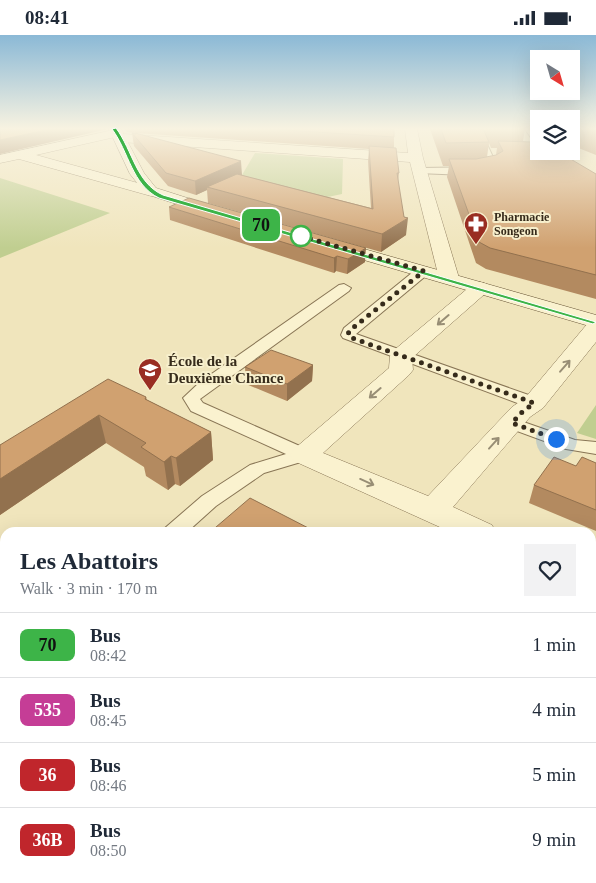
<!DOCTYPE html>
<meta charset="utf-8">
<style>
:root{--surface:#fff;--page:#f2f2f3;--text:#1f2937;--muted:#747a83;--line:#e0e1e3}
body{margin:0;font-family:Georgia,serif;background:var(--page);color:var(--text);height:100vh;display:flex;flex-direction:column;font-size:19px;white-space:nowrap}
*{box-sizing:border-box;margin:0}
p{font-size:16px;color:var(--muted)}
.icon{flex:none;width:28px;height:28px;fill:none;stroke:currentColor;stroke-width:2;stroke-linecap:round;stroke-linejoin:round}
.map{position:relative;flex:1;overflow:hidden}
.drawer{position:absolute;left:0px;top:492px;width:596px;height:356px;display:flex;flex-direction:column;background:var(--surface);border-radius:15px 15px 0 0;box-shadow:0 5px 20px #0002}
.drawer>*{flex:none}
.badge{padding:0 10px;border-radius:8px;font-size:18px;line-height:32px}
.needle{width:32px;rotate:143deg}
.buttons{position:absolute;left:530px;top:15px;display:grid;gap:10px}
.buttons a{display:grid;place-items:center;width:50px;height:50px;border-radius:0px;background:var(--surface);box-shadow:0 5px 20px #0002;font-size:25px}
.you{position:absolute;width:25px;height:25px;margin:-12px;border:4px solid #fff;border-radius:50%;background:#1a73e8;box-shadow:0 0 0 8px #1a73e833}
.map>.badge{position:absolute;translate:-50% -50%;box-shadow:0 0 0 2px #fff}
.round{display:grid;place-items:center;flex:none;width:52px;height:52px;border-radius:0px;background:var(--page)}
.head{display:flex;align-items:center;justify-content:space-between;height:85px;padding:0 20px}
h1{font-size:24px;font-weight:600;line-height:38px}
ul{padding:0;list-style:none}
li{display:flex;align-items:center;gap:15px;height:65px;padding:0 20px;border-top:1px solid var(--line)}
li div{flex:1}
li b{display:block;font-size:19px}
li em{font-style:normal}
li .badge{min-width:55px;font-weight:700;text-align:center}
.status{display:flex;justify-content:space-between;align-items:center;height:35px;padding:0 25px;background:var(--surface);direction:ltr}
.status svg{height:14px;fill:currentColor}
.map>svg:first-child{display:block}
.green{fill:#c0ce90}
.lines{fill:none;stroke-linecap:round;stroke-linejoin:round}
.lane-casing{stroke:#887555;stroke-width:2}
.street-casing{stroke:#887555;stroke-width:1}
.secondary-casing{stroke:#695638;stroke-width:1}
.path{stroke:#887555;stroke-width:4;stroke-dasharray:4.5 3;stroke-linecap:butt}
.lane{fill:#faf2cf;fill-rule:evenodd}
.street{fill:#faf2cf;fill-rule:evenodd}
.secondary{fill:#faf2cf;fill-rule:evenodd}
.wall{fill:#b38a60;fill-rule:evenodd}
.shaded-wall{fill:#92714e}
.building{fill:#d0a170;stroke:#92714e}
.oneway{stroke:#988e75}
.line{fill:#3db448;stroke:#fff}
.walk{stroke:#362b1b;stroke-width:5;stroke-dasharray:0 9}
.stop-dot{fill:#fff;stroke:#3db448;stroke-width:2.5}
.labels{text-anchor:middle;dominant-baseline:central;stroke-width:4;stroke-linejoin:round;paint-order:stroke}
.far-poi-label{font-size:12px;font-weight:bold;fill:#362b1b;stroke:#f7efcc;text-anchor:start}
.poi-label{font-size:15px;font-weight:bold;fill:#362b1b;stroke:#f7efcc;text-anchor:start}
</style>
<div class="status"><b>08:41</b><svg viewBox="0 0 49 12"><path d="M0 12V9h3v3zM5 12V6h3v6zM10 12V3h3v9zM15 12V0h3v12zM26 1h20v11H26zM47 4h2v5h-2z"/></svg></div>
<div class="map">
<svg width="596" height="848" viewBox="0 0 596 848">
<rect width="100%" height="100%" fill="#f0e5bc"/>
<path class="green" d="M255 118 343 124 342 159 318 164 236 142 242 140Z
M0 143 110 178 0 223Z
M596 370V404L577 398Z"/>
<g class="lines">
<g class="lane-casing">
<path id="lane" d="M472 94H480L498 133 494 137 466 140 418 138 416 136 421 133 488 132Z
M525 94H533L539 101V111L536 110Z
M423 232 428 233 429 236 428 239 356 299 540 364 542 368 540 372H528L343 303 341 300 344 293 418 233Z
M344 249 351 253 349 256 200 364 203 368 311 416 313 420 311 424 264 438 216 471 186 498H162L165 493 202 461 250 430 286 419 191 376 183 363 200 347 339 250Z
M512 383 575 405 596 407V419L566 414 506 392 503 388 506 384Z"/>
</g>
<g class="street-casing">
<path id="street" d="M118 94 122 95 123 99 408 118 405 94H417L423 123 459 243 456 247 449 249 442 247 439 243 410 127 121 107 116 106 115 102 36 120 156 153 159 156 156 159 151 161 19 124 0 128V120Z
M480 247 487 249 490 253 487 257 412 323 413 335 409 340 323 418 428 461 512 372 525 363 588 288 596 287V307L543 373 530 382 453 472 492 490 496 498H453L294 426 290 420 294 414 389 333 390 321 393 316 473 249Z
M591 535 596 537V563L591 561Z"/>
</g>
<g class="secondary-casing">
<path id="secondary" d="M109 94H121L144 138 156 153 222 174 224 177 222 180H210L146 159 130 139Z
M329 204 596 280V293L323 213 320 209 323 205Z"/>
</g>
<path class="path" d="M591 513 596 515
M591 589 596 591"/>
<use href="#lane" class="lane"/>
<use href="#street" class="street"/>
<use href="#secondary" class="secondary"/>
</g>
<path class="wall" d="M124 94H394V113L399 138 398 147 406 200 381 217 208 168 207 155 196 160 168 151 134 111 132 98 135 99V98L127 97ZM136 98 369 114 368 126 371 173 241 140H242Z
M430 94H525L523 106 596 139V264L486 234 476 228 447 142 449 131H443ZM489 108 491 113H497L496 120 487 122Z
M571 94H596V120L571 110Z
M169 172 365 227 347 239 336 236 334 238 170 185Z
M313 330 312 346 287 366 246 349 245 332Z
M146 362 147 365 211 397 213 425 180 451 175 449 168 455 146 441 144 432 106 408 0 480V410Z
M596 428V496L529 468 534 450 576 431Z"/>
<path class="shaded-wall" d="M50 94H108L0 119V105Z
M241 126 242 140 211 153 207 152V155L196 160 195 146Z
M408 183 406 200 381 217 382 199Z
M366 213 365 227 347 239 348 224Z
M337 221 336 236 334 238V223Z
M313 330 312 346 287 366V349Z
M99 380 106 408 0 480V444Z
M211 397 213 425 180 451 176 423Z
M171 421 175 449 168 455 164 427Z"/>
<path class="building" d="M0 94H50L0 105Z
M270 94H394V102Z
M441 94H483L489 107 446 108Z
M132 98 136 99 135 98 241 126 195 146 166 138Z
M538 105 539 106V116H557L596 139V240L490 213 479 207 449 124H476L496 120 503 116 498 106 532 107Z
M369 111 396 113 399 138H397L404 182 408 183 382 199 207 152 237 139 373 174Z
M189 163 366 213 348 224 337 221 334 223 169 172Z
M271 315 313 330 287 349 245 332Z
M108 344 146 362 145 364 211 397 176 423 171 421 164 427 141 412 146 408 99 380 0 444V410Z
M554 422 576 431 582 422 596 428V475L534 450Z
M250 463 318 498H209Z
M591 738 596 741V848H291L294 844H591Z"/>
<defs><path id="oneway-shaft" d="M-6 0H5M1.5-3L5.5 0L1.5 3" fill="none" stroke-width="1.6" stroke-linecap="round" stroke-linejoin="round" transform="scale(1.25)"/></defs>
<g class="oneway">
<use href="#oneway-shaft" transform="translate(443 285) rotate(139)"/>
<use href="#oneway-shaft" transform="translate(565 331) rotate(-49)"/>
<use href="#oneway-shaft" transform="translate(375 358) rotate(139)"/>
<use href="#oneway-shaft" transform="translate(494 408) rotate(-48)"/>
<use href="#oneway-shaft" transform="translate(367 447) rotate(24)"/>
</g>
<linearGradient id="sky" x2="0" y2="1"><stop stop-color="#8bb9d6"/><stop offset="0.44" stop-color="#f8f3e1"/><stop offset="1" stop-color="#f8f3e1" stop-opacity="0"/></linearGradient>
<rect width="596" height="213" fill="url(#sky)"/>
<path class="line" d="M116 93C133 116 136 148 163 160L596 287 593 289 159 163C132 150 129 117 112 94Z"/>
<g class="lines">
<path class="walk" d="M301 201 297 200 424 236 349 296 348 300 352 303 534 368 521 378 512 388 556 404"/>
</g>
<defs>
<g id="pharmacy-pin" transform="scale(1.25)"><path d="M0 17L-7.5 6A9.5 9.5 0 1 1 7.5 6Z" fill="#992d22" stroke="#f7efcc"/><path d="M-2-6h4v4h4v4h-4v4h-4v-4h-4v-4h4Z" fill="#fff"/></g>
<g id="university-pin" transform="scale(1.25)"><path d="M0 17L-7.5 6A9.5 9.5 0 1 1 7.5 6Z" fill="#992d22" stroke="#f7efcc"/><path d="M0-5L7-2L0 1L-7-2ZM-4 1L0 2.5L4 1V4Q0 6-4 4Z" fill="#fff"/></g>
</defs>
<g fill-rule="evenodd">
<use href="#pharmacy-pin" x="476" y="189"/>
<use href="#university-pin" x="150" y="335"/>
</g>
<circle class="stop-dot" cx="301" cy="201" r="10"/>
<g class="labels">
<g class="far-poi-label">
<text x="494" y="182">Pharmacie<tspan x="494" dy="14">Songeon</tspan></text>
</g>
<g class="poi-label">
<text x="168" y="326">École de la<tspan x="168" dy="17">Deuxième Chance</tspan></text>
</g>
</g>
</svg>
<div class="buttons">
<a><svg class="needle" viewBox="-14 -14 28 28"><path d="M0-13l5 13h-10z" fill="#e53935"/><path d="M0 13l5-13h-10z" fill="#747a83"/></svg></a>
<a><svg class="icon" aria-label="layers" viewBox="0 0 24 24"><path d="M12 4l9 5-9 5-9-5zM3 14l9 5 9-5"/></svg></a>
</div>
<div class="you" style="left:556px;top:404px"></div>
<b class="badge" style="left:261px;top:190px;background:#3db448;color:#111">70</b>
<section class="drawer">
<div class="head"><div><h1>Les Abattoirs</h1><p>Walk · 3 min · 170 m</p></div><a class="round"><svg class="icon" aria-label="heart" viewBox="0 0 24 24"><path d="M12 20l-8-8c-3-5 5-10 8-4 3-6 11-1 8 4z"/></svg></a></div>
<ul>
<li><span class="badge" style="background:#3db448;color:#111">70</span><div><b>Bus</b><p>08:42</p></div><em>1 min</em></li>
<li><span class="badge" style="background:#c53d96;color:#fff">535</span><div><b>Bus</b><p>08:45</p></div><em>4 min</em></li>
<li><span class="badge" style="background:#c0262c;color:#fff">36</span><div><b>Bus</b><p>08:46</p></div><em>5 min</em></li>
<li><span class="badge" style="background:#c0262c;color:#fff">36B</span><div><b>Bus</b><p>08:50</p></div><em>9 min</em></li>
</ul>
</section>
</div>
